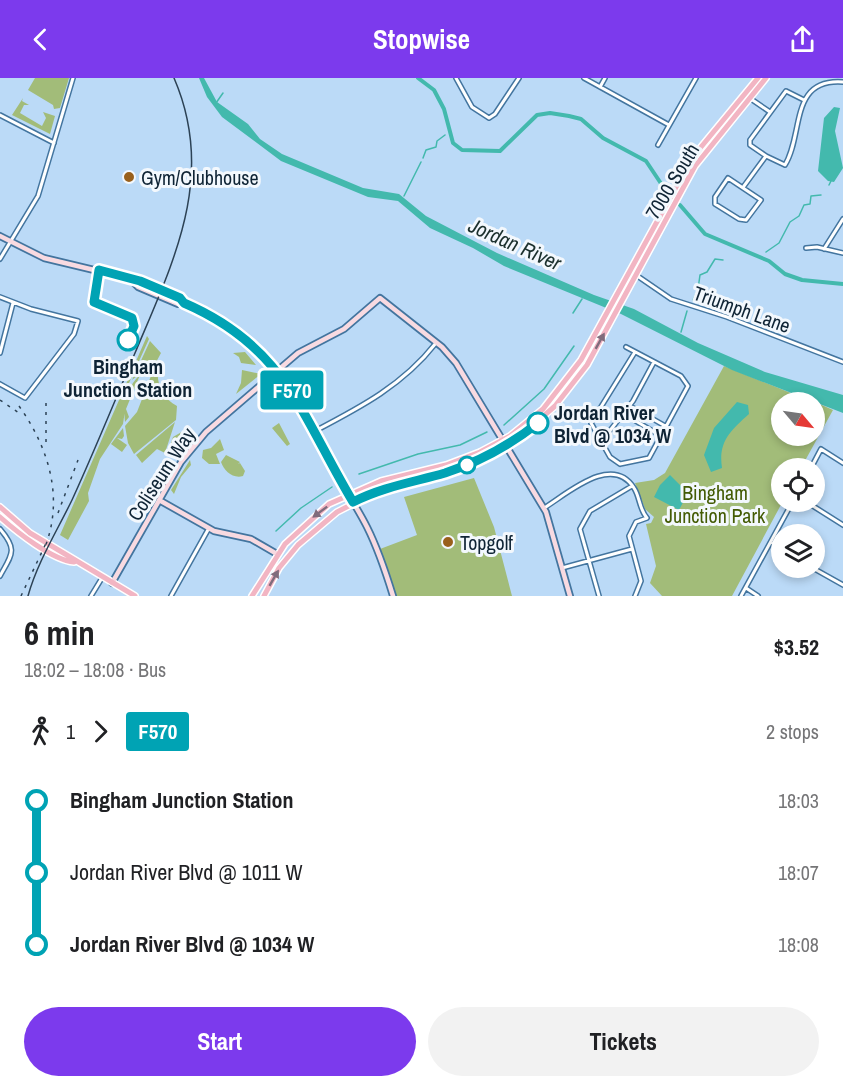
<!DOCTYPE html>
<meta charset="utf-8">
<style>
:root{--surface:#fff;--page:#f2f2f2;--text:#202124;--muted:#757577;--accent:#7c3aed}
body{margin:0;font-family:"Archivo Narrow",sans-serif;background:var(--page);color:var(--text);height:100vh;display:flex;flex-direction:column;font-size:22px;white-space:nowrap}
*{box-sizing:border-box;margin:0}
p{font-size:20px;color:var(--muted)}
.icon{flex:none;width:33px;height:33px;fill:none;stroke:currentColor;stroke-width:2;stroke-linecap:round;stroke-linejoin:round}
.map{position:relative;height:518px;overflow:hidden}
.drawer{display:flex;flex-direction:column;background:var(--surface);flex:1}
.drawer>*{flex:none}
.badge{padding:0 12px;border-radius:4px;font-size:21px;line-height:39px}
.needle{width:39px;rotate:119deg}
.fabs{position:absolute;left:771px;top:314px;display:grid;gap:12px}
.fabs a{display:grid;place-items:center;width:54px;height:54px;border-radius:50%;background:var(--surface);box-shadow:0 3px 9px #0003;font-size:30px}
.map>.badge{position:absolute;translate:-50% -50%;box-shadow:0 0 0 3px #fff}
.legs{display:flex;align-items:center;gap:9px;height:66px;padding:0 24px;font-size:20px}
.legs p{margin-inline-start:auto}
.summary{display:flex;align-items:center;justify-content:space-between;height:102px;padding:0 24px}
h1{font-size:33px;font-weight:800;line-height:45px}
.cta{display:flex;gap:12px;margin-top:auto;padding:12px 24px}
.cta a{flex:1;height:69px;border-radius:36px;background:var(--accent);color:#fff;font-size:24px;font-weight:800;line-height:69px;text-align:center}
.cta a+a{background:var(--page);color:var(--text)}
ul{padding:0 24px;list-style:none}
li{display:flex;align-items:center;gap:21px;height:72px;font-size:22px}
li i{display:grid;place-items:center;width:9px;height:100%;margin:0 8px;background:currentColor}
li i::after{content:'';width:15px;height:15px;margin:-8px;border:4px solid;border-radius:50%;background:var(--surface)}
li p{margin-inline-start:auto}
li:first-child i{background:linear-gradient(#0000 50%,currentColor 0)}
li:last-child i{background:linear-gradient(currentColor 50%,#0000 0)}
header{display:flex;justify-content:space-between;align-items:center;height:78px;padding:0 24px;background:var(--accent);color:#fff;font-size:27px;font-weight:800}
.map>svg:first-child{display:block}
.green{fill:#a2bc79}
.water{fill:#43b9ad}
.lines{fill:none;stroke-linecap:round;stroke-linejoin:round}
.stream{stroke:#43b9ad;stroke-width:1.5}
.canal{stroke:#43b9ad;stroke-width:4}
.street-casing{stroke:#43759f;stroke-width:6}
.secondary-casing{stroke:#43759f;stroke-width:8}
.primary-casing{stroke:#fff;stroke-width:8}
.street{stroke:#fff;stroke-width:3}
.secondary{stroke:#f8dae1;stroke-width:4.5}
.primary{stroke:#f2b5c3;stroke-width:5}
.tram{stroke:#2c4255;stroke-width:1.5}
.rail{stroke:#2c4255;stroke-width:1.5;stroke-dasharray:3 6;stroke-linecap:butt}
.oneway{fill:#806c7c}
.line-1-casing{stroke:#fff;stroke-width:14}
.line-1{stroke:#00a3b4;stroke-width:9}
.poi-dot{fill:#99601c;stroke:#f3f8fd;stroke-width:2}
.stop-1-dot{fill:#fff;stroke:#00a3b4;stroke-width:3}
.labels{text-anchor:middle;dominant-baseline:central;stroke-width:6;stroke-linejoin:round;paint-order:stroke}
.poi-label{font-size:20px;fill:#0f2435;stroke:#f3f8fd;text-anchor:start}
.street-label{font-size:20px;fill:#0f2435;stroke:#f3f8fd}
.stop-label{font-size:20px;font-weight:bold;fill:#0f2435;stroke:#f3f8fd}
.park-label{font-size:20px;fill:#435b04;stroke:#f3f8fd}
.water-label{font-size:21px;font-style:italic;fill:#1c312e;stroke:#f3f8fd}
</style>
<header><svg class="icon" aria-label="back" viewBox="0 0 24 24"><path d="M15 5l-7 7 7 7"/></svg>Stopwise<svg class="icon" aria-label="share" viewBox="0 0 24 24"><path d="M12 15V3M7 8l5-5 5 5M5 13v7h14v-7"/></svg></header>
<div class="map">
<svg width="843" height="518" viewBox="0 0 843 518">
<rect width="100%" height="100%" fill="#bbdaf7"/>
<path class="green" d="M35 0H69L60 30 54 31 53 27 28 12Z
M23 20 22 23 29 27H24L20 35 42 48 46 40 43 34 55 38 50 56 12 37Z
M147 258 149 261 129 305 123 346 100 381 88 415 89 423 68 462 60 457Z
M150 263 161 275 153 290 145 286 142 294 132 302Z
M245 274 256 287 241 285 239 279 233 275Z
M160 282C154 300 160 319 177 328L176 342 134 376 128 365 125 348 137 334 156 285Z
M724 288 813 324H782V357H814L815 324 833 332 801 390H782L783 423 732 518H662L650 505 656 488 646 446 651 445 654 439 645 431 635 405 654 402 665 395Z
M242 292 261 296 236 316 241 305Z
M140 297 126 331 129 339 125 344C123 327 127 308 140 297Z
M175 344 165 375 157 371 142 385 136 377Z
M279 345 290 366 287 368 272 350Z
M123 350 124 358 122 361 117 360 127 367 122 374 111 366Z
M185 352 181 369 171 378 167 376 173 359Z
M220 361 224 372 216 376 220 386H209L202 380 203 372 211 370Z
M226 377 240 384 238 386 240 385 245 393 243 398C233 401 224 393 221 384Z
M190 382 191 387 181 399 174 416 171 412Z
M474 400 494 449 512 518H396L380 471 417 457 404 419Z"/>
<path class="water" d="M199 0H204L217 24 248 46 260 61 282 76 363 110 399 116 426 138 497 175 594 217 634 231 698 265 765 294 843 317V335L732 292 621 236 504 188 473 170 430 150 398 123 368 119 281 83 222 39 207 19Z
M834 29 840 30 835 53 843 90 834 104 828 103 818 93 824 40Z
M737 324 748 327 749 336C730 353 718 364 722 390L711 394 704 377 714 350Z
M670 397 688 415 679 432 654 419 660 407Z"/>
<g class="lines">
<path class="stream" d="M216 25 223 15
M423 80 426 72 436 69 437 63 445 57
M829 107 831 103
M404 118 421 84
M766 174 779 165 790 144 799 138 804 127 810 126 811 118 821 117
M693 222 698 211 700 197 707 194 715 181 723 182
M573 235 582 221
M681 254 687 233
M504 347 544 311 574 268
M359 396 418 376 460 367 487 354
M276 453 301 430 332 409"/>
<path class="canal" d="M418 0 434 12 444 31 453 65 462 72 500 73 537 37 550 35 569 38 581 41 603 60 646 83 666 113
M680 127 705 156 769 183 785 196 802 202 843 206"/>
<g class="street-casing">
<path id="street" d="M456 0 472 29 489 40 495 36 519 0
M584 0 669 47
M600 9 605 0
M751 21 770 34
M804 22 786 13 750 62V67L766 78 785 87C804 56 789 0 843 4
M0 37 54 65
M658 67 696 0
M728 100 761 122 746 142 739 141 715 126V119Z
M744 108 766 78
M806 170 817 169 843 175
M824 171 843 141
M0 181 38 118 73 0
M636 197 671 221 727 239 843 284
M0 219 31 231 78 243 74 256 25 320 0 306
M0 275 13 225
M630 328 667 349
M624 336 661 358
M315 353C361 329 403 307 436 265
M601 364 633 323 654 284
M620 386 649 380 688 308 681 298 626 269
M620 386 610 379 591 345 635 274
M811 390 821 371 843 385
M805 423 843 447
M544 430C567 416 612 375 634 410 640 419 639 431 647 440L636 444 629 458 641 503 635 518
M0 451C18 472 12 476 0 498
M771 464 782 471
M811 489 843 507
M562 490 632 471
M746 510 758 518
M91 518 102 500
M171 518 209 450
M599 518 580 451 590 433 632 408
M741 518 793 423"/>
</g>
<g class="secondary-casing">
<path id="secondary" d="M0 158 44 180 140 203 180 220 184 225
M132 203 138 209 178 226 184 225C270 262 300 323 340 402 349 418 359 433 367 449 378 471 386 495 393 518
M159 422 214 453 251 461 277 476
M112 505 181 384 206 354 298 275 344 251 380 220 442 269 456 285 546 434 570 518"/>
</g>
<g class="primary-casing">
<path id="primary" d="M0 429 30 455 135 518
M0 439C17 454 52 482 74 484
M252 518 285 466 329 426 381 403 446 387 480 374 510 358 543 331 581 282 692 80 758 0
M264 518 279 490 298 467 337 434 376 414 446 394 483 380 522 357 555 328 587 287 695 88 766 0"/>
</g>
<use href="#street" class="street"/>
<use href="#secondary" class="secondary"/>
<use href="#primary" class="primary"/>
<path class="tram" d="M28 518C37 485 57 453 72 422 94 374 114 325 135 275 173 184 217 99 174 0"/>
<path class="rail" d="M0 322 22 337
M46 325V370
M19 328C49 370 64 420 45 469
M58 435 78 382
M21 518 48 461"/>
</g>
<defs><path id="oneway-solid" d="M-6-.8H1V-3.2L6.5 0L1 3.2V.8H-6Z" transform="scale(1.5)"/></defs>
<g class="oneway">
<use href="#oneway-solid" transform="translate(600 263) rotate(-61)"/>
<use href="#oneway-solid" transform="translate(320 434) rotate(143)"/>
<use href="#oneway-solid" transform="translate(274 500) rotate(-60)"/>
</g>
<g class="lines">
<g class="line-1-casing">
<path id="line-1" d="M128 262 134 248 132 240 94 224 99 192 140 203 180 220 184 225C286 269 301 337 353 424 382 409 414 404 445 395 479 384 510 367 538 345"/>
</g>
<use href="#line-1" class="line-1"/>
</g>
<g class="poi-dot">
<circle cx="129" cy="99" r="6"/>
<circle cx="448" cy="464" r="6"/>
</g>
<g class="stop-1-dot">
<circle cx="128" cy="262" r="10"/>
<circle cx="538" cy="345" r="10"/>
<circle cx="467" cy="387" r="8"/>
</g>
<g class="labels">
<g class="poi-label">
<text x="141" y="99">Gym/Clubhouse</text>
<text x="460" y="464">Topgolf</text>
</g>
<g class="street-label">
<text transform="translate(672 103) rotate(-59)">7000 South</text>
<text transform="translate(742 231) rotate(20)">Triumph Lane</text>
<text transform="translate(161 396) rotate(-57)">Coliseum Way</text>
</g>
<g class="stop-label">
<text x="128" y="288">Bingham<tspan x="128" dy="23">Junction Station</tspan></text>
<text x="554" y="334" text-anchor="start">Jordan River<tspan x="554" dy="23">Blvd @ 1034 W</tspan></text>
</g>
<g class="park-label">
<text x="715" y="414">Bingham<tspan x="715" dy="23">Junction Park</tspan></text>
</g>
<g class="water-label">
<text transform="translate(515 166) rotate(24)">Jordan River</text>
</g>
</g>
</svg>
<div class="fabs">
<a><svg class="needle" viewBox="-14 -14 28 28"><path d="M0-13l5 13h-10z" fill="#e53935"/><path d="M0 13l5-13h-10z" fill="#757577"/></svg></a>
<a><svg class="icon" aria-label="locate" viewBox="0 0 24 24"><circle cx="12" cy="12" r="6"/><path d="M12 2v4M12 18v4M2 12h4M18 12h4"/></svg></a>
<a><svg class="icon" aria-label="layers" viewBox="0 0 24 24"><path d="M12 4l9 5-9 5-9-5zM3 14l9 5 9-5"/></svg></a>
</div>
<b class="badge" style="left:292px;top:312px;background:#00a3b4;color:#fff">F570</b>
</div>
<section class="drawer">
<div class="summary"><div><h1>6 min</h1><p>18:02 – 18:08 · Bus</p></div><b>$3.52</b></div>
<div class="legs"><svg class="icon" aria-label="walk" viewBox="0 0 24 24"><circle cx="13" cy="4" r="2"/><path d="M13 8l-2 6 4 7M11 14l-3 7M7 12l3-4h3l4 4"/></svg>1<svg class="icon" aria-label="forward" viewBox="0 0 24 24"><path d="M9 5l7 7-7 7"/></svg><b class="badge" style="background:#00a3b4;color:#fff">F570</b><p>2 stops</p></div>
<ul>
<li><i style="color:#00a3b4"></i><b>Bingham Junction Station</b><p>18:03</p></li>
<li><i style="color:#00a3b4"></i><span>Jordan River Blvd @ 1011 W</span><p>18:07</p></li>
<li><i style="color:#00a3b4"></i><b>Jordan River Blvd @ 1034 W</b><p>18:08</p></li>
</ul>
<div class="cta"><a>Start</a><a>Tickets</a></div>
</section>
